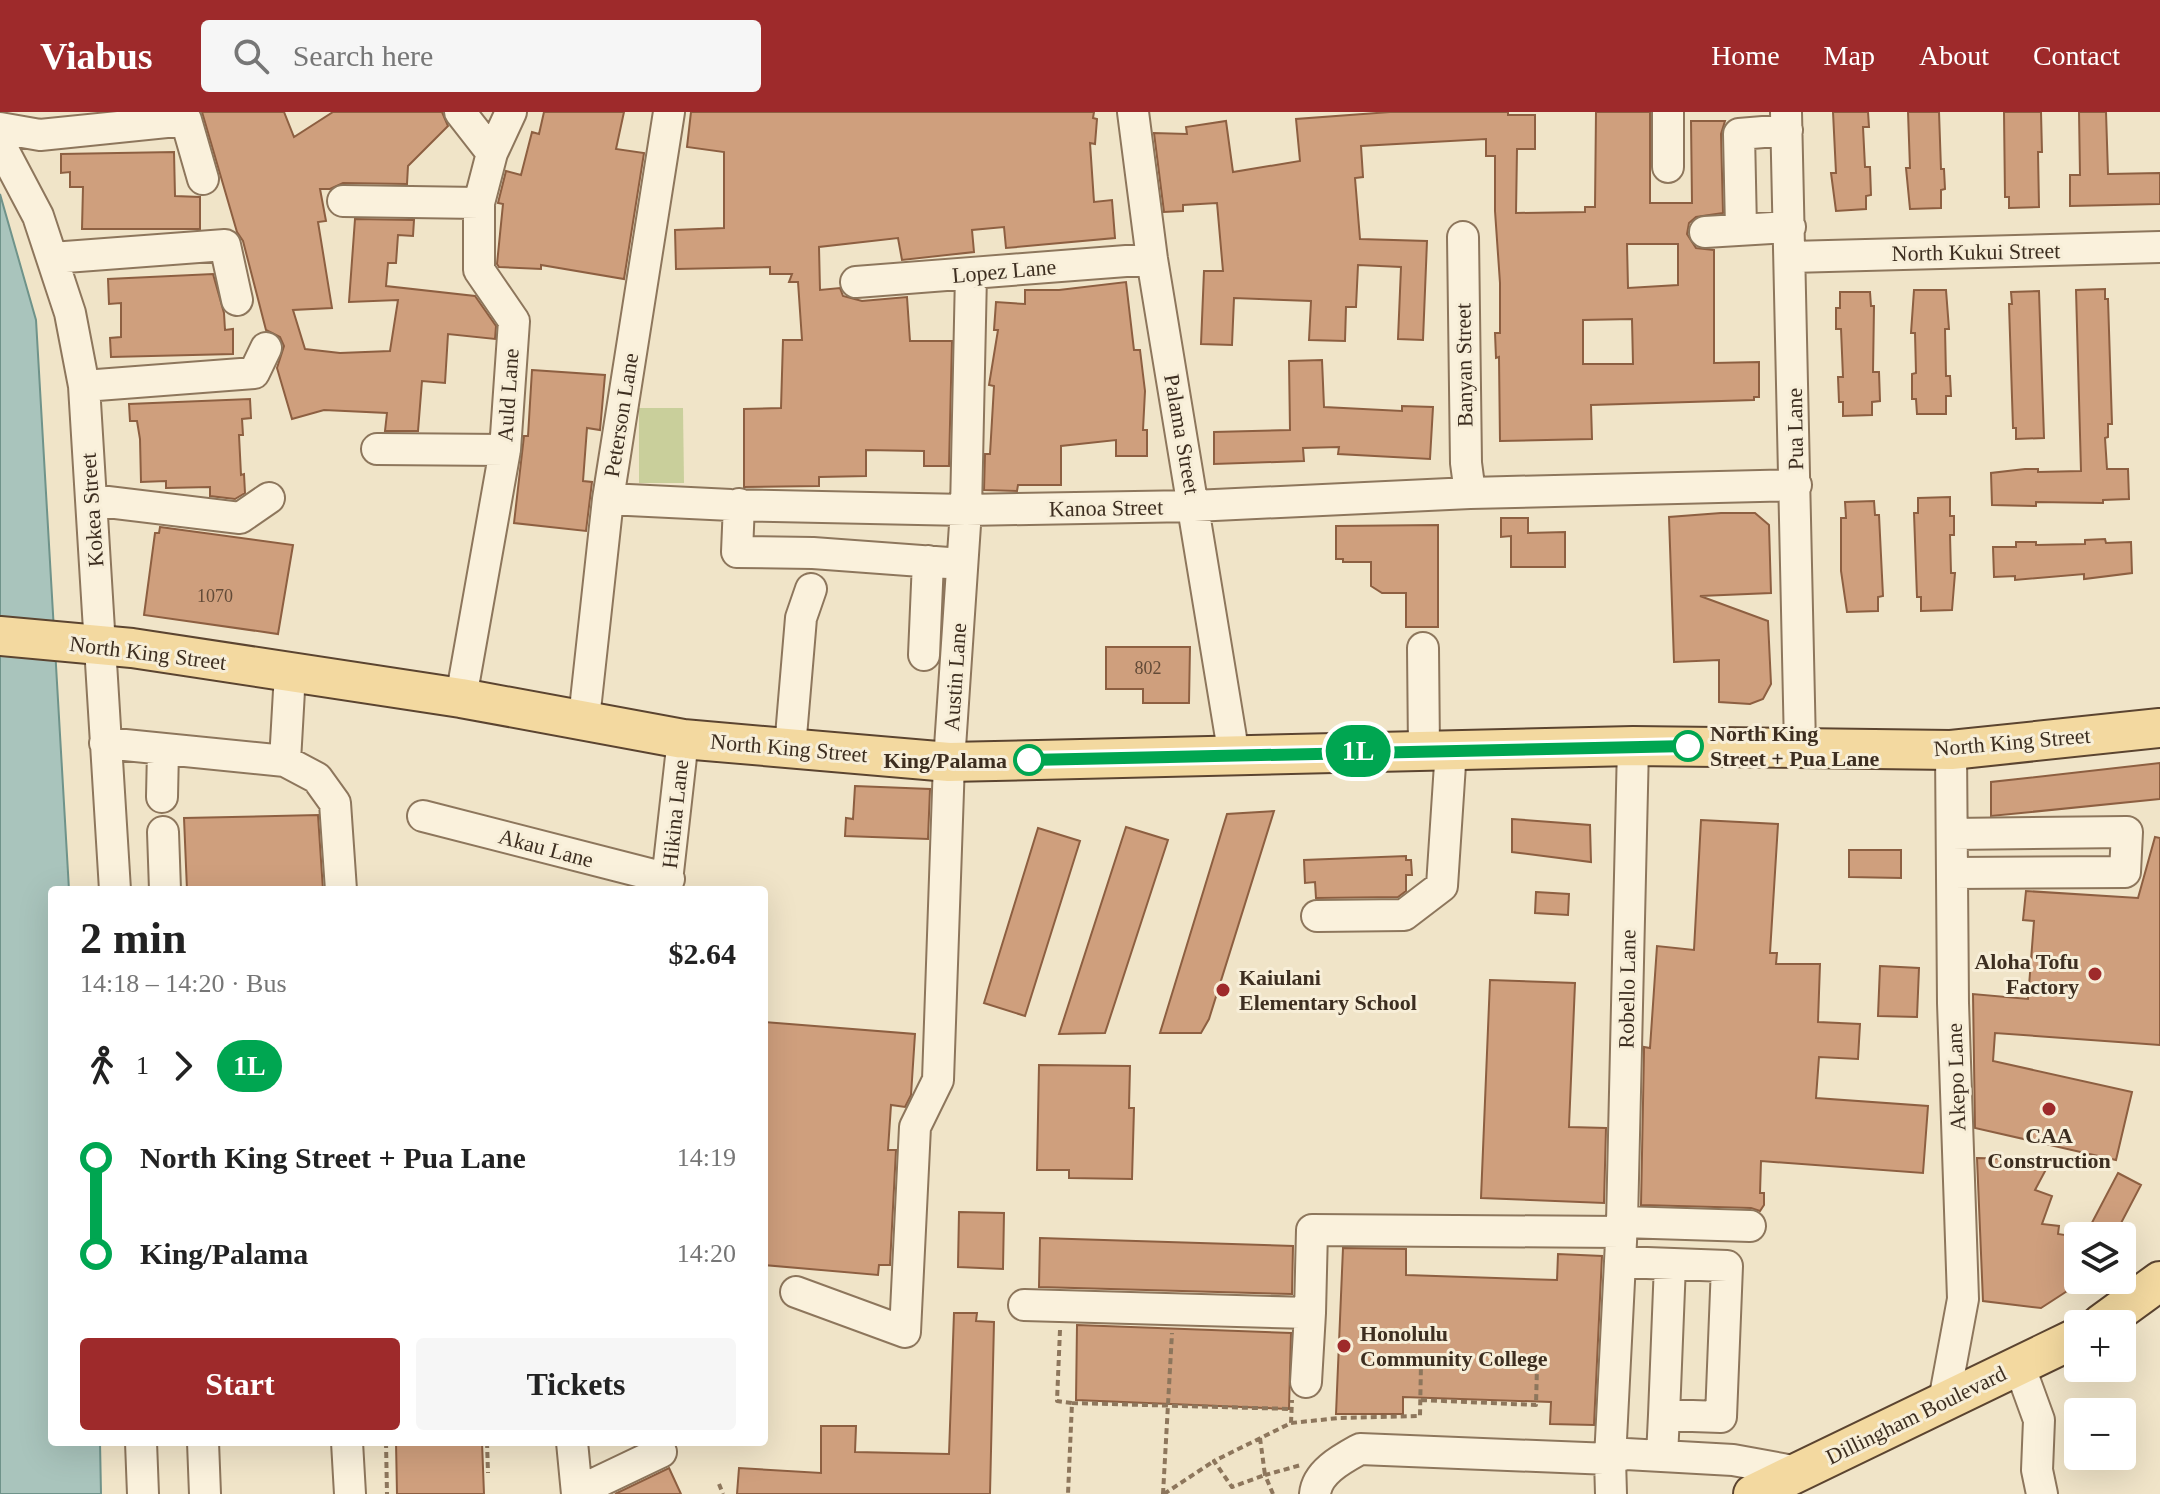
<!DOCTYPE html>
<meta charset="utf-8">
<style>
:root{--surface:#fff;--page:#f6f6f6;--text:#222;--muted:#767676;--accent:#9e2a2b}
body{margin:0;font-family:"Times New Roman",serif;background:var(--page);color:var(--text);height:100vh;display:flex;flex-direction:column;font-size:30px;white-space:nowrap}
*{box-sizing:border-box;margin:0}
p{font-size:26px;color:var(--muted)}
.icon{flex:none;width:44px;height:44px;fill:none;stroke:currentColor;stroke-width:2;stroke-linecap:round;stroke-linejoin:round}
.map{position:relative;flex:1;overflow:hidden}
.sheet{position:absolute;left:48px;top:774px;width:720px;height:560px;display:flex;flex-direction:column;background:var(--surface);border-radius:8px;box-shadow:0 8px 32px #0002}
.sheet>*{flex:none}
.badge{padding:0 16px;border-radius:26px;font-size:28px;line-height:52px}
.tools{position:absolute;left:2064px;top:1110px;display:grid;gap:16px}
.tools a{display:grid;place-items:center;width:72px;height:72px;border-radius:8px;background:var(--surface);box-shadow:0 8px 32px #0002;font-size:40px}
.map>.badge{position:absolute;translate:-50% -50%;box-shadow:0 0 0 4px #fff}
.legs{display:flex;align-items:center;gap:12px;height:88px;padding:0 32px;font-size:26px}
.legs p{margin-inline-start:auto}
.headline{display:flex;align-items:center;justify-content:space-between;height:136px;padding:0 32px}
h1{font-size:44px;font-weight:700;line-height:60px}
.button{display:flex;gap:16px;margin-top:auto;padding:16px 32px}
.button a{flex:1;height:92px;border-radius:8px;background:var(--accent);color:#fff;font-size:32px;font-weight:700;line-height:92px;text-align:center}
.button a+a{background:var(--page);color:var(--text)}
ul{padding:0 32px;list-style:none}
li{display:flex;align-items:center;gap:28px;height:96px;font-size:30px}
li i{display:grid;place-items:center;width:12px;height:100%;margin:0 10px;background:currentColor}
li i::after{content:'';width:20px;height:20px;margin:-10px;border:6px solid;border-radius:50%;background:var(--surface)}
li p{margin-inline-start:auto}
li:first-child i{background:linear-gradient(#0000 50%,currentColor 0)}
li:last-child i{background:linear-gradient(currentColor 50%,#0000 0)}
header{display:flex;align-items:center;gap:48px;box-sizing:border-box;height:112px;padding:0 40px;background:var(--accent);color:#fff}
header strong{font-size:38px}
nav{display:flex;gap:44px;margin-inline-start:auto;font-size:28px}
.search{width:560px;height:72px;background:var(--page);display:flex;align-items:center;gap:20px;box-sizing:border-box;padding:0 28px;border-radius:8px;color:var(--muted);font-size:30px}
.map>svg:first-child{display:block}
.green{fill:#c9cf9b}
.water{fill:#a9c4bc;stroke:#6f938a;stroke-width:2}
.building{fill:#cf9f7d;stroke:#8d5f41;stroke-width:2;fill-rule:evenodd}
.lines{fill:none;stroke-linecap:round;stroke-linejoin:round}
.minor-casing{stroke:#8d765c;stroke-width:34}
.major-casing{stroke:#5b4430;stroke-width:42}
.path{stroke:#8d765c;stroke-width:4;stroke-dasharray:6 4;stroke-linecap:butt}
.minor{stroke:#faf1dc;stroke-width:30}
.major{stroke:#f3d9a0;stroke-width:38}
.line-1-casing{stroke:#fff;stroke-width:18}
.line-1{stroke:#00a651;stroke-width:12}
.stop-1-dot{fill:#fff;stroke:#00a651;stroke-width:4}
.poi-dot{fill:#9e2a2b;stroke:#f7eed8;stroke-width:3}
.labels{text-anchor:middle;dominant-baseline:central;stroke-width:6;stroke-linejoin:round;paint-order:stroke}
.number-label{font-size:18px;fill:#624a37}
.street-label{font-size:22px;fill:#3d2e20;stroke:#f7eed8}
.stop-label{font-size:22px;font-weight:bold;fill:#3d2e20;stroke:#f7eed8;text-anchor:start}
.poi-label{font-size:22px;font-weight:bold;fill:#3d2e20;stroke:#f7eed8;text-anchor:start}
</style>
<header>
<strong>Viabus</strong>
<div class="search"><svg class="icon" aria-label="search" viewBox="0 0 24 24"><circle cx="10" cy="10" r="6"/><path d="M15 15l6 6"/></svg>Search here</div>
<nav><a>Home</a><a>Map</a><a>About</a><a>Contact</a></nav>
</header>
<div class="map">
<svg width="2160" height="1382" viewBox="0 0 2160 1382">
<rect width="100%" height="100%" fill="#f0e4c8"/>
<path class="green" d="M639 296H683L684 371H639Z"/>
<path class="water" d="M0 82 36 208 69 778H52V1330H100L101 1382H0Z"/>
<path class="building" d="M202 0H284L294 25 333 0H442L448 14 408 54 407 72 343 71 330 77H320L326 109 318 110 332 196 293 198 305 237 340 241 390 239 398 188 349 190 355 107 414 108 413 124 398 123 396 151H388L386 174 475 184 496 214 495 227 448 222 445 271 422 269 418 319H385L387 301 324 298 292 307 277 256 284 234 280 225 266 218 243 129 237 120Z
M544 0H624L616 37 644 41 624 167 541 153V157L499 155 497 152 503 92 498 91 506 59 521 63 532 20 539 22Z
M691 0H1094L1093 6 1097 7 1095 32 1090 31 1094 90 1112 88 1115 126 1006 136 1004 115 972 118 974 140 902 148 898 126 819 135 820 178 840 176 843 184 862 189 907 185 910 229H952L949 354H924V339L866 338V364L819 365V374L744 375V297L781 296 783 228H802L798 170H789L792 162H770V155L676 157 675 118 724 116V40L687 35Z
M1390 0H1508V3H1535V37H1517L1516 101 1585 100V95H1595L1596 0H1650V91H1692L1691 9H1725L1721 22 1723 101 1696 105 1689 111 1687 122 1696 136 1714 138V251L1759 250V285H1754V288L1591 293 1592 327 1500 329 1499 245 1496 246 1495 221H1500V171L1495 99V44H1486V27L1361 34 1363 65 1355 66 1360 127 1427 129 1423 228 1398 227 1401 155 1358 153 1356 195H1346L1345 229 1309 228 1311 189 1234 186 1232 233 1201 232 1204 159H1223L1217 91 1183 93V99L1164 100 1154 21 1187 22 1186 15 1226 9 1233 60 1300 49 1296 7ZM1627 132H1678V173L1628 176ZM1632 207 1633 252H1583V208Z
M1833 0H1868L1869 15H1863L1865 55H1870L1871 83 1866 84V97L1836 99 1831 61H1836Z
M1908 0H1939L1941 57H1944L1945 77 1941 78V96L1910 97 1906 56H1910Z
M2004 0H2041L2042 40H2038L2039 95 2009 96V85H2005Z
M2079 0H2106L2108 62 2160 61V92L2070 94V63H2080Z
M174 40 175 84 200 85V117H82L83 75H70V60L61 61V42Z
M213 162 224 201 225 218 233 217V242L111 245 110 226 121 225V191L109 192 108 167Z
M1126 170 1134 238H1140L1145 279 1143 318H1147V344H1116V328L1061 334V373H1018L1017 379 984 378 985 342H990L994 274 989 273 998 218H994L996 190 1025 192V178H1059Z
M2105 177V187H2108L2112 312H2108V325L2105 326 2107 357H2128L2129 387 2103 388V391L2036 390V394L1992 393 1991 361 2025 357H2038V360L2081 359 2076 178Z
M1914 178H1946L1949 217H1945L1946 264H1950L1951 284H1946V302H1917L1916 287H1912V262L1916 261 1915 221H1911Z
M2039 179 2044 326 2016 327V316H2013L2009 192H2012L2011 180Z
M1840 180H1870L1871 194H1874L1873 260H1879L1880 289 1872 290V303L1843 304V290H1839L1838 265H1843L1841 217H1836V196H1840Z
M1322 248 1324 295 1402 299V294L1433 295 1430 347 1338 342 1339 335 1303 336 1304 349 1214 352V320L1290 318 1289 249Z
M532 258 605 263 600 318 587 316 583 369 592 370 586 419 514 411 524 324H528Z
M250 287 251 306 242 307 243 323H239L241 363 244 362 245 381 235 387 210 384V375L166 376V369L141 370 140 327 137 309H130L129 292Z
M1950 385V404H1954V423H1950L1951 461H1955L1952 498 1921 499V485H1917L1914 401H1918V386Z
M1874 389 1875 403H1879L1883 484 1878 485V499L1847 500 1841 459V406H1846L1845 390Z
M1721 401H1755L1769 413 1771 481 1700 484 1768 509 1771 572 1763 587 1750 592 1719 590V548L1674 550 1669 405Z
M1501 406H1528V421L1565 420V455H1511V424L1501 425Z
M1438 413V515H1406V481H1382L1371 474V450H1343V447H1336V414Z
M160 415 293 433 278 522 144 503 155 421H159Z
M2105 427 2106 431 2131 430 2132 461 2084 467V462L2015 468V464L1994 465 1993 435H2016V430H2036V433L2085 432V428Z
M1106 535H1190L1189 591H1143V577H1106Z
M2160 651V687L1991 704V670Z
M855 674 930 677 928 727 845 724 846 706 853 707Z
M1274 699 1209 907 1201 921H1160L1227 702Z
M318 703 323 778H187L184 706Z
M1512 707 1590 713 1591 750 1512 740Z
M1701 708 1778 712 1770 841H1777L1776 852H1820L1818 910 1860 912 1858 947 1819 945 1816 986 1928 994 1923 1061 1761 1049 1760 1081H1764V1093L1760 1099 1751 1096 1641 1093 1644 940V935L1650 936 1657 834 1694 838Z
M1126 715 1168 728 1105 921 1059 922Z
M1038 716 1080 729 1025 904 984 891Z
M2155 725 2160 726V933L1995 921 1993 949 2132 980 2116 1048 1975 1016 1973 882 2028 887 2034 809 2023 808 2026 779 2138 786Z
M1849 738H1901V766L1849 765Z
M1406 744V748H1411L1412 763H1406V779L1398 785 1316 786 1315 770 1305 771 1304 748Z
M1536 780 1569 782 1568 803 1535 801Z
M1880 854 1919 856 1917 905 1878 904Z
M1490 868 1575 871 1569 1015 1606 1016 1604 1091 1481 1086Z
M764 910 915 922 911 983 905 995 891 993 888 1038H896L890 1153H879L878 1163 764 1153Z
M1039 953 1130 954 1129 996H1134L1132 1067 1069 1066V1058H1037Z
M1977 1046 2051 1048 2035 1078 2052 1084 2042 1112 2059 1114 2058 1122 2078 1125V1172L2041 1196 1983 1189Z
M2118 1061 2141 1073 2120 1113 2118 1124H2085Z
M959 1100 1004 1101 1003 1157 958 1155Z
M1040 1126 1293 1134 1292 1182 1039 1175Z
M1343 1136 1406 1137V1163L1557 1168 1558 1142 1602 1144 1594 1313 1550 1312 1551 1290 1403 1285V1302H1336Z
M954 1201H977L976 1209 994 1210 990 1382H737L739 1356 821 1361V1314H856L855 1340 949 1342Z
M1077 1213 1291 1221 1289 1297 1076 1288Z
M396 1330H482L484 1382H397Z
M669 1356 681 1382H615Z"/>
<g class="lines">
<g class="minor-casing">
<path id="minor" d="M460 0 492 41
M1133 0 1152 147 1234 644
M1668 0V55
M1786 0 1800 634
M0 16 40 23 186 8 203 67
M0 32 38 104 70 201 84 274 115 778
M343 89 479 91
M1741 117 1739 22 1787 18
M1705 120 1790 115
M1463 125 1466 351 1470 381
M1791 145 2160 135
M52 146 225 133 237 188
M856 170 1152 147
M84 274 254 261 266 236
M377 337 505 338
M608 387 731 393 966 398 1194 394 1470 381 1796 373
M91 388 240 406 269 386
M739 392 737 440 813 441 962 452
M1423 536 1424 638
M924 543 928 449
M461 586 505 338 514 209 479 158V91L492 41 511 0
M584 607 608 387 669 0
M105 631 285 649 290 561
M790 636 801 506 811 477
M285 649 317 666 335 691 341 778
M162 685 163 638
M423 704 669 767
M163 720 165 778
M1952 722 2127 720 2125 760 1952 761
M666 778 683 627
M1317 804 1404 803 1442 774 1451 637
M1622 1110 1750 1114
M1620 1150 1727 1154 1721 1305 1664 1303 1662 1344
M796 1180 905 1220 915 1015 938 968 949 650 966 398 971 162
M1024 1193 1310 1201 1312 1118 1621 1120
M2019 1253 2039 1308 2037 1358 2042 1382
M1306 1270 1310 1201
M1944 1289 1963 1187 1953 891 1951 638
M1664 1303 1670 1152
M141 1330 143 1382
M203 1330 205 1382
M347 1330 350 1382
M572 1330 577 1382
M577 1380 661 1340
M1315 1382C1317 1360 1342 1347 1360 1337L1610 1347 1626 1342 1733 1348 1799 1360
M1611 1382 1610 1347 1622 1110 1633 634"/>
</g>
<g class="major-casing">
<path id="major" d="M0 524 132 536 461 586 683 627 949 650 1633 634 1951 638 2160 616
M2101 1212 2160 1169
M1753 1382 2078 1225"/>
</g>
<path class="path" d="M1060 1218 1057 1289 1072 1291 1068 1382
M1421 1288 1536 1293 1537 1254
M1072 1291 1292 1297
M1291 1311 1339 1306 1420 1304 1421 1251
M1260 1326 1265 1363 1232 1375 1214 1349 1291 1311 1292 1288
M386 1330 387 1382
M487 1330 488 1361
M719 1372 723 1382
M1163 1382 1172 1221
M1164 1382 1214 1349
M1273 1382 1265 1363 1301 1353"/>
<use href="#minor" class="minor"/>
<use href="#major" class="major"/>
</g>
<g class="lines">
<g class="line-1-casing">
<path id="line-1" d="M1029 648 1688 634"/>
</g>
<use href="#line-1" class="line-1"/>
</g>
<g class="stop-1-dot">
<circle cx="1688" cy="634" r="14"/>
<circle cx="1029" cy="648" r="14"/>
</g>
<g class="poi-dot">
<circle cx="2095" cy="862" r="8"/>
<circle cx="1223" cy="878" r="8"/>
<circle cx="2049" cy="997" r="8"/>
<circle cx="1344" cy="1234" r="8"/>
</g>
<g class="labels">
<g class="number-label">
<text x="215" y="484">1070</text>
<text x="1148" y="556">802</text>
</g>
<g class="street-label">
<text transform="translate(1976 140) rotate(-1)">North Kukui Street</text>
<text transform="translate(1004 159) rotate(-5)">Lopez Lane</text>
<text transform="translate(1464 253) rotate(-91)">Banyan Street</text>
<text transform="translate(508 283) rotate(-86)">Auld Lane</text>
<text transform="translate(621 303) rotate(-81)">Peterson Lane</text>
<text transform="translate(1795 317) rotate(-91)">Pua Lane</text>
<text transform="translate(1182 322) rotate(80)">Palama Street</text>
<text transform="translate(1106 396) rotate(-1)">Kanoa Street</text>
<text transform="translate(92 398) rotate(-94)">Kokea Street</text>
<text transform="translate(148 541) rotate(7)">North King Street</text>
<text transform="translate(955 565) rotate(-86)">Austin Lane</text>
<text transform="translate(2012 630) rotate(-5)">North King Street</text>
<text transform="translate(789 636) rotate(5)">North King Street</text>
<text transform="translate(675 702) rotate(-84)">Hikina Lane</text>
<text transform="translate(546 736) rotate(15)">Akau Lane</text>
<text transform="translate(1627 877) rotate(-89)">Robello Lane</text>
<text transform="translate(1956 965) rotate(-92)">Akepo Lane</text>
<text transform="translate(1916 1303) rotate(-26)">Dillingham Boulevard</text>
</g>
<g class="stop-label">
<text x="1710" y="621">North King<tspan x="1710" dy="25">Street + Pua Lane</tspan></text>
<text x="1007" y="648" text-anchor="end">King/Palama</text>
</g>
<g class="poi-label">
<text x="2079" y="849" text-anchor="end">Aloha Tofu<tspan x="2079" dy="25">Factory</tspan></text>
<text x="1239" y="865">Kaiulani<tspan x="1239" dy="25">Elementary School</tspan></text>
<text x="2049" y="1023" text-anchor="middle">CAA<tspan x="2049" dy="25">Construction</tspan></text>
<text x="1360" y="1221">Honolulu<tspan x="1360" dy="25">Community College</tspan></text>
</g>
</g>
</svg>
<div class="tools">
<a><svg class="icon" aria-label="layers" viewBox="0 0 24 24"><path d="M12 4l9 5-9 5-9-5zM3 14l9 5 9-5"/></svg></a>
<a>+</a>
<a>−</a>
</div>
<b class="badge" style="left:1358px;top:639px;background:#00a651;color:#fff">1L</b>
<section class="sheet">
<div class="headline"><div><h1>2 min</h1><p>14:18 – 14:20 · Bus</p></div><b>$2.64</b></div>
<div class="legs"><svg class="icon" aria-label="walk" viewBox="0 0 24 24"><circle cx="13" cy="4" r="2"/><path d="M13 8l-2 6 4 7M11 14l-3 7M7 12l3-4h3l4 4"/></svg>1<svg class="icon" aria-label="forward" viewBox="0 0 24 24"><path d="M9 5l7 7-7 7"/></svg><b class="badge" style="background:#00a651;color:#fff">1L</b></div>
<ul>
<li><i style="color:#00a651"></i><b>North King Street + Pua Lane</b><p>14:19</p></li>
<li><i style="color:#00a651"></i><b>King/Palama</b><p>14:20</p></li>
</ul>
<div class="button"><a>Start</a><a>Tickets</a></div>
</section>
</div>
